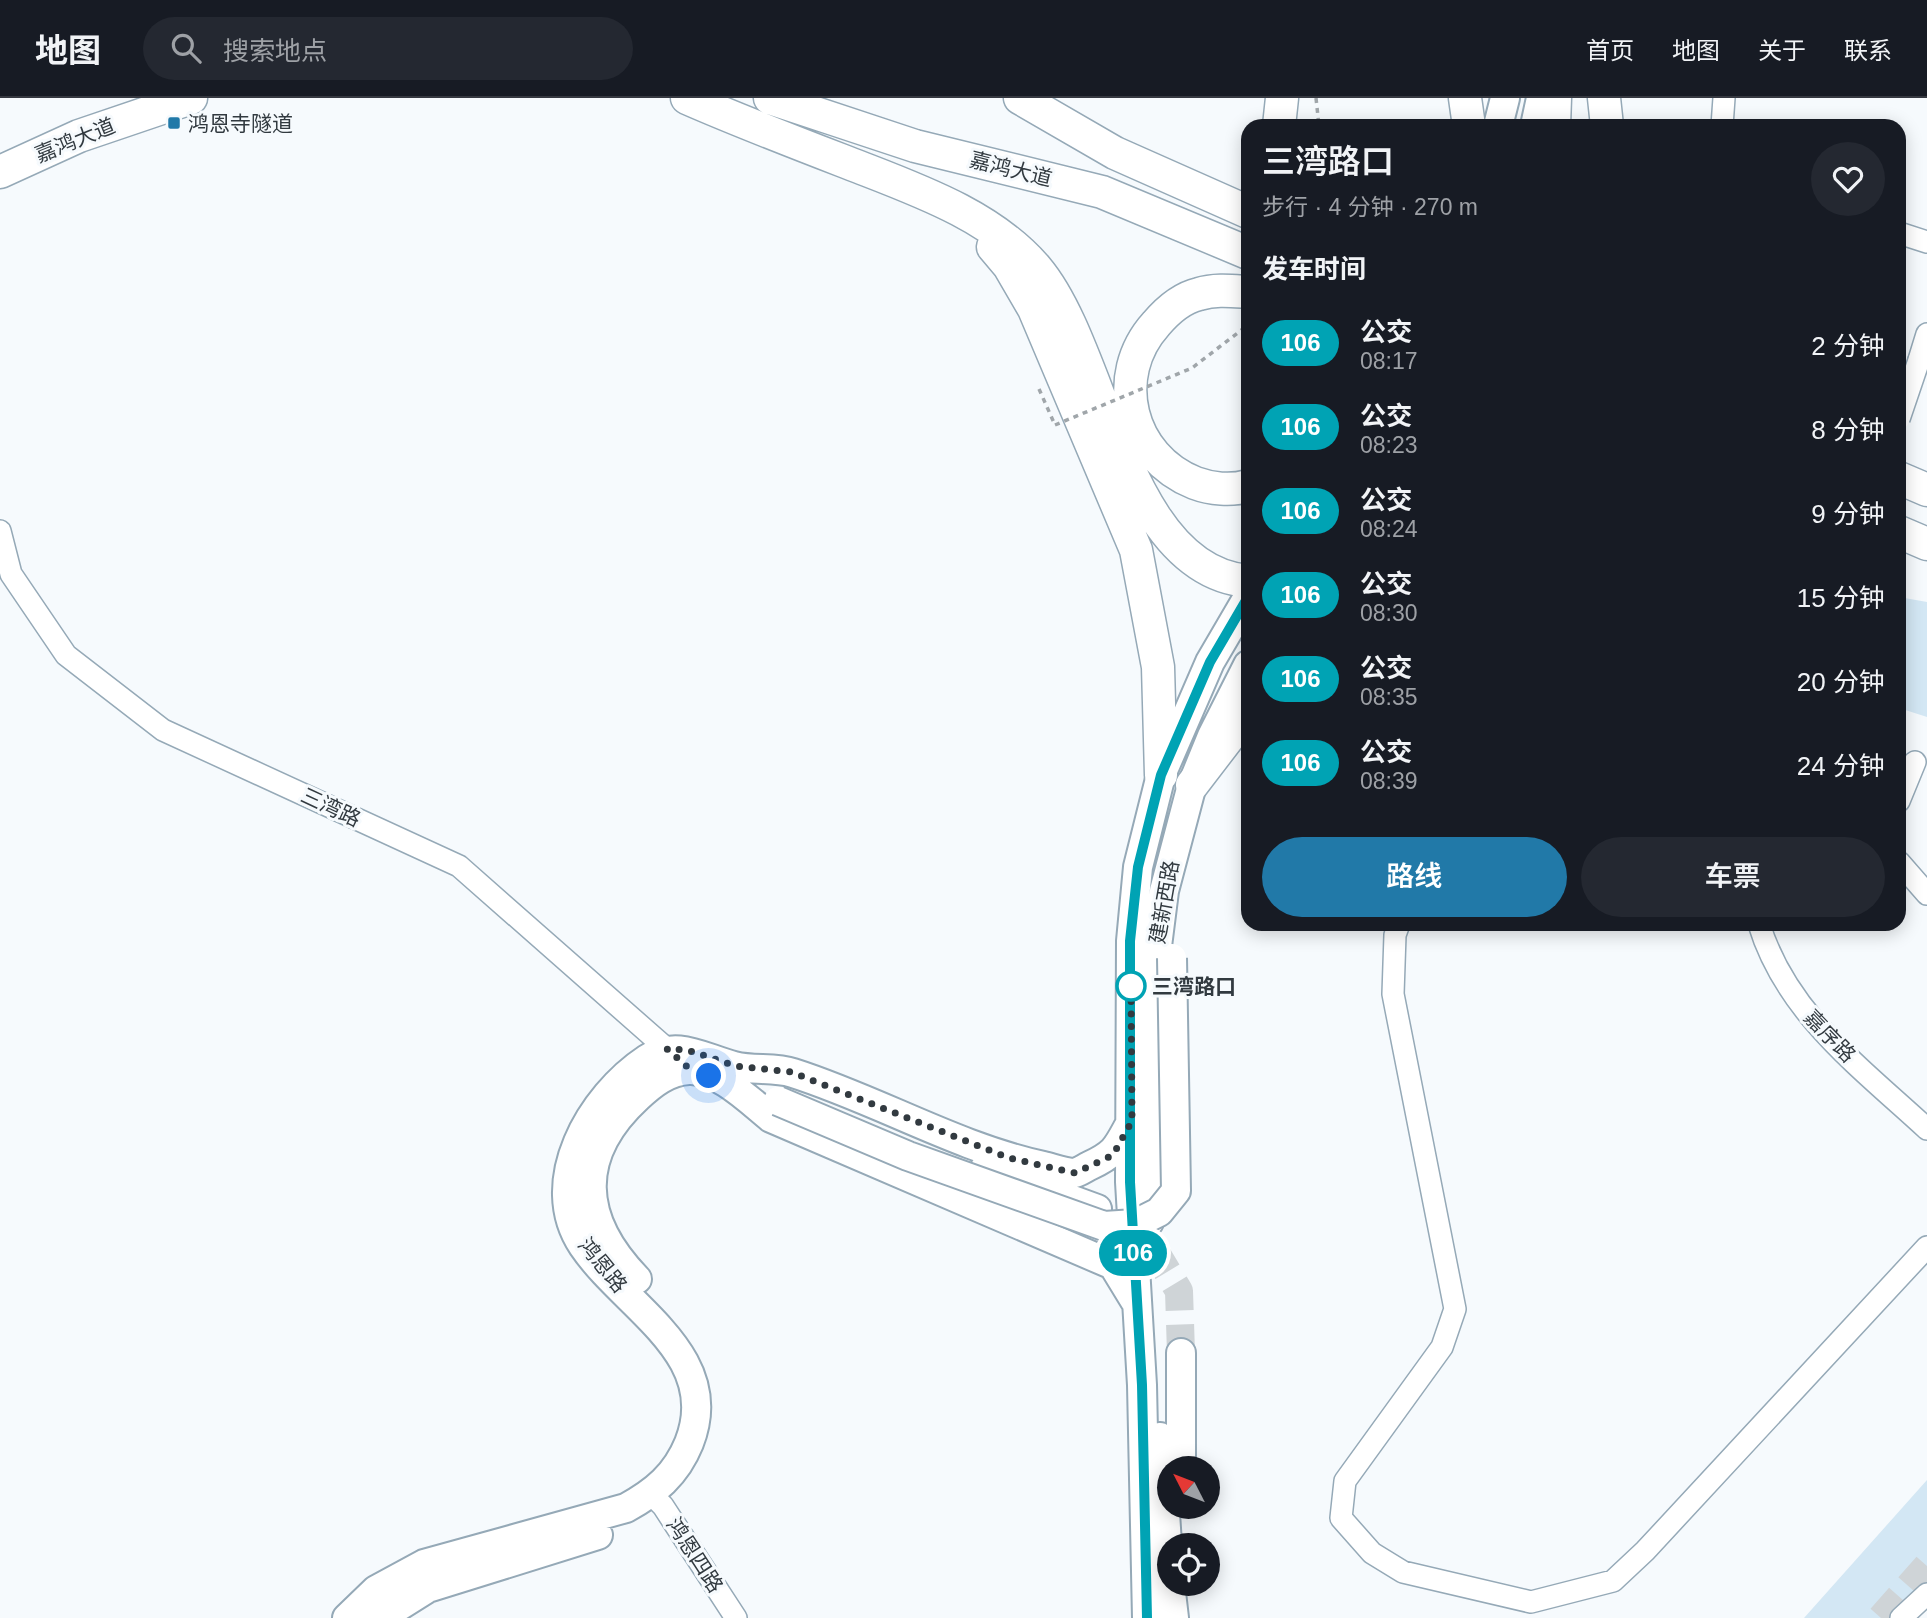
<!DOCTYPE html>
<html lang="zh">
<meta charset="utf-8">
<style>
:root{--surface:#171b24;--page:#242831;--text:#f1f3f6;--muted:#9ea1a6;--line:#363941;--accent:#2179a8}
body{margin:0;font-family:Arial,"Noto Sans SC",sans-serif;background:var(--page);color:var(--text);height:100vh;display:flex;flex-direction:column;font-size:26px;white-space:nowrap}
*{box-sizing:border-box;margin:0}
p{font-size:23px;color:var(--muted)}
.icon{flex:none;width:38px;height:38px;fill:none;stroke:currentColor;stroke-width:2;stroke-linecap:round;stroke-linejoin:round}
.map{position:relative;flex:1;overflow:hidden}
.drawer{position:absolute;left:1241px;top:21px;width:665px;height:812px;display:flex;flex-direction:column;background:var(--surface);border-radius:21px;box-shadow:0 4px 18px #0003}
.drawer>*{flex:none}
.badge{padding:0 14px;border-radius:23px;font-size:24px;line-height:46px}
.needle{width:46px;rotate:312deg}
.tools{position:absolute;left:1157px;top:1358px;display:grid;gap:14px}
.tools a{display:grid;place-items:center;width:63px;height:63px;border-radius:50%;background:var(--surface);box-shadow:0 4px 18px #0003;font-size:35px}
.you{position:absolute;width:35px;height:35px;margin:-18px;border:5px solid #fff;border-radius:50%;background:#1a73e8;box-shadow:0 0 0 10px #1a73e833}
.map>.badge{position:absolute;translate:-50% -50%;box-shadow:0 0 0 4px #fff}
h2{padding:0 21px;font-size:26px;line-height:63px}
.round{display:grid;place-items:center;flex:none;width:74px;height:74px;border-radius:37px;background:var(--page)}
.overview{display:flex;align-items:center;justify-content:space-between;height:119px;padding:0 21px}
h1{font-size:33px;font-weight:600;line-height:52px}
.primary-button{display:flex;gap:14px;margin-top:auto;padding:14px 21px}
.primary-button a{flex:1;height:80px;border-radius:42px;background:var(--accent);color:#fff;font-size:28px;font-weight:600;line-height:80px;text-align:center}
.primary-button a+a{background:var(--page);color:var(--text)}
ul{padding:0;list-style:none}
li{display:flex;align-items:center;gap:21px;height:84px;padding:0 21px}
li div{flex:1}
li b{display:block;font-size:26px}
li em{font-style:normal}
li .badge{min-width:77px;font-weight:700;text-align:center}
header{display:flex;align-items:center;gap:42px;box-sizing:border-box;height:98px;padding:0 35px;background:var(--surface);border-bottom:2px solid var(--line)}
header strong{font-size:33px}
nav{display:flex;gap:38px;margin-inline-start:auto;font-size:24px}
.search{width:490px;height:63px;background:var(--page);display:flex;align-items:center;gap:18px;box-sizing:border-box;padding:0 24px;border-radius:38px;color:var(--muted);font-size:26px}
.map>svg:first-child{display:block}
.green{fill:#d3e7f4}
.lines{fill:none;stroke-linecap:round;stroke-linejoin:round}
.major-tunnel{stroke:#cfd4d7;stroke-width:28;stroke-dasharray:28 14;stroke-linecap:butt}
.minor-casing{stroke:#95a9b7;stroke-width:24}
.major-casing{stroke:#95a9b7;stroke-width:32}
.highway-casing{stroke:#95a9b7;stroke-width:35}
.path{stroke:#a0a6aa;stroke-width:3.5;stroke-dasharray:5 5;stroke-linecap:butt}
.minor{stroke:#fff;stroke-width:21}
.major{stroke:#fff;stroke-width:28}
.highway{stroke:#fff;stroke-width:32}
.minor-bridge-casing{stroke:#95a9b7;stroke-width:24;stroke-linecap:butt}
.major-bridge-casing{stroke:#95a9b7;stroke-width:32;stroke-linecap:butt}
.path-bridge{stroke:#a0a6aa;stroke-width:3.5;stroke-dasharray:5 5;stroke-linecap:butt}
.minor-bridge{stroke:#fff;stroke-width:21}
.major-bridge{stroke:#fff;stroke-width:28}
.line-casing{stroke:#fff;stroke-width:16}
.line{stroke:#00a3b4;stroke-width:10}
.walk{stroke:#323a40;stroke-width:7;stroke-dasharray:0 12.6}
.poi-dot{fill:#2179a8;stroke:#f6fafd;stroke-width:2.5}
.stop-dot{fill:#fff;stroke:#00a3b4;stroke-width:3.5}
.labels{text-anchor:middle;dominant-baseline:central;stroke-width:6;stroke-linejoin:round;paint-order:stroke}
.poi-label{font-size:21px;fill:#323a40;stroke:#f6fafd;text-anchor:start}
.street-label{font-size:21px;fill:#323a40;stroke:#f6fafd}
.stop-label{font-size:21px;font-weight:bold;fill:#323a40;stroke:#f6fafd;text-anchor:start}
</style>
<header>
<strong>地图</strong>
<div class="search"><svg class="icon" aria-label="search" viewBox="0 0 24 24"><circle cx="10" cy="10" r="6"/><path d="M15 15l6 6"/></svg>搜索地点</div>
<nav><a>首页</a><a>地图</a><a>关于</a><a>联系</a></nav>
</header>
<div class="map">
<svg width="1927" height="1520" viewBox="0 0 1927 1520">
<rect width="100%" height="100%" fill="#f6fafd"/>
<path class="green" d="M1899 499 1927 504V619L1899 610Z
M1927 1382V1481L1895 1513 1883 1520H1804Z"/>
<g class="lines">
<path class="major-tunnel" d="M1118 1126 1155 1153 1179 1193 1181 1255
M1881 1520 1927 1468"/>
<g class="minor-casing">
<path id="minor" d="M1722 28 1724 0
M1899 135 1927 144
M1919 262 1927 236
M0 433 11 476 66 557 163 632 459 768 676 959
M1899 703 1915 664
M1899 764 1927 796
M1399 826 1395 837 1393 896 1455 1211 1442 1249 1345 1383 1341 1420 1372 1455 1403 1474 1531 1504 1613 1483 1645 1453 1927 1149
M1759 826C1786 915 1861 970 1927 1031
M651 1396 663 1408 736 1520
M1901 1520 1927 1496"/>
</g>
<g class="major-casing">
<path id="major" d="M1498 28 1505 0
M1535 28 1541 0
M985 1070 1097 1111
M1149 1124 1154 872 1164 793 1192 687 1212 638 1248 567
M637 1181C579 1121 574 1058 638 999 652 986 668 973 689 972 718 971 750 1003 771 1020L1113 1167 1135 1203
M1160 1339 1169 1476
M1181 1370V1255
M1170 1486 1174 1520
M347 1520 376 1492 424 1466 626 1410C655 1394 676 1377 689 1345 724 1257 625 1210 583 1148 540 1084 591 998 647 961 677 941 703 960 734 968 753 973 775 969 793 975 878 1002 956 1049 1043 1068 1052 1070 1065 1075 1075 1075 1079 1074 1085 1070 1089 1068 1117 1055 1117 1049 1132 1022
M380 1520 428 1490 598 1437
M1147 1520 1142 1287 1130 1084 1131 843 1138 769 1161 677 1210 564 1248 499"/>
</g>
<g class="highway-casing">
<path id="highway" d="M687 0C744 25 802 47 859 69 921 93 993 119 1037 171 1105 252 1123 473 1248 483
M770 0 915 48 1102 94 1248 155
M1020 0 1115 55 1248 114
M1465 0 1469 28
M1604 0 1607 28
M1279 28 1282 0
M1554 28 1555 0
M0 74 79 38 191 0
M993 149 1009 168 1034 211 1136 452 1158 569 1161 677
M1248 194C1232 193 1215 191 1199 196 1182 200 1167 213 1156 226 1109 278 1129 359 1195 385 1211 391 1231 393 1248 388
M1899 380 1927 392
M1899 434 1927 446
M1192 687 1248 614"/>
</g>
<path class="path" d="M1316 0 1319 28
M1039 291 1055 327"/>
<use href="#minor" class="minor"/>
<use href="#major" class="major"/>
<use href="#highway" class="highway"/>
<g class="minor-bridge-casing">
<path id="minor-bridge" d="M1899 321 1919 262"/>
</g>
<g class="major-bridge-casing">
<path id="major-bridge" d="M778 1003 908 1058 1104 1128 1135 1126 1159 1114 1176 1093 1172 860"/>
</g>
<path class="path-bridge" d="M1055 327 1192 270 1248 227"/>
<use href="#minor-bridge" class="minor-bridge"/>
<use href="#major-bridge" class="major-bridge"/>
</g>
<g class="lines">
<g class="line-casing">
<path id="line" d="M1147 1520 1142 1287 1130 1084V843L1138 769 1161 677 1210 564 1248 499"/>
</g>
<use href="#line" class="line"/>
<path class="walk" d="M709 978 691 972 667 951 687 952 736 968 791 974 1009 1060 1075 1075 1113 1057 1132 1023 1131 888"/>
</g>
<rect class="poi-dot" x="167" y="18" width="14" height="14" rx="3.5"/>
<circle class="stop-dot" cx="1131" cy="888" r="14"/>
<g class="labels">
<g class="poi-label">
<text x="188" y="25">鸿恩寺隧道</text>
</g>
<g class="street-label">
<text transform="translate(75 42) rotate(-22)">嘉鸿大道</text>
<text transform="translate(1011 71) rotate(14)">嘉鸿大道</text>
<text transform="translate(331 709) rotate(25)">三湾路</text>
<text transform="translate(1164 804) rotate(-80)">建新西路</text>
<text transform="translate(1830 938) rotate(46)">嘉序路</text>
<text transform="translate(603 1167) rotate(51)">鸿恩路</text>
<text transform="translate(695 1457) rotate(57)">鸿恩四路</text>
</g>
<g class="stop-label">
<text x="1152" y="888">三湾路口</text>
</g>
</g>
</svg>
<div class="tools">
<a><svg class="needle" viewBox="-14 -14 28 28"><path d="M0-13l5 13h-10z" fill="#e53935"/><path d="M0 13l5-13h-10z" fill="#9ea1a6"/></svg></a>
<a><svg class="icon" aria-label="locate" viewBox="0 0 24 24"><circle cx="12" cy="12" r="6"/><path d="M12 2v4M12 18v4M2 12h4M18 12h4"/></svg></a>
</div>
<div class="you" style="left:709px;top:978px"></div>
<b class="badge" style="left:1133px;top:1155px;background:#00a3b4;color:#fff">106</b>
<section class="drawer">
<div class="overview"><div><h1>三湾路口</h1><p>步行 · 4 分钟 · 270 m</p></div><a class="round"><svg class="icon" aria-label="heart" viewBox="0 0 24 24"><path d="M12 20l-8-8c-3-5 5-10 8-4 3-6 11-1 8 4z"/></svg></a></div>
<h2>发车时间</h2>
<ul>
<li><span class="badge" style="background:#00a3b4;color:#fff">106</span><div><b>公交</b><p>08:17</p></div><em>2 分钟</em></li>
<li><span class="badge" style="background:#00a3b4;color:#fff">106</span><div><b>公交</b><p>08:23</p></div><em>8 分钟</em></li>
<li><span class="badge" style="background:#00a3b4;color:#fff">106</span><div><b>公交</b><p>08:24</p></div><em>9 分钟</em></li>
<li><span class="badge" style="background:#00a3b4;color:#fff">106</span><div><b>公交</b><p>08:30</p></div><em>15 分钟</em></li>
<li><span class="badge" style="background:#00a3b4;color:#fff">106</span><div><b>公交</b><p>08:35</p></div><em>20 分钟</em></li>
<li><span class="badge" style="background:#00a3b4;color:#fff">106</span><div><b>公交</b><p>08:39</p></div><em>24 分钟</em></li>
</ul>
<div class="primary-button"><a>路线</a><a>车票</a></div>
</section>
</div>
